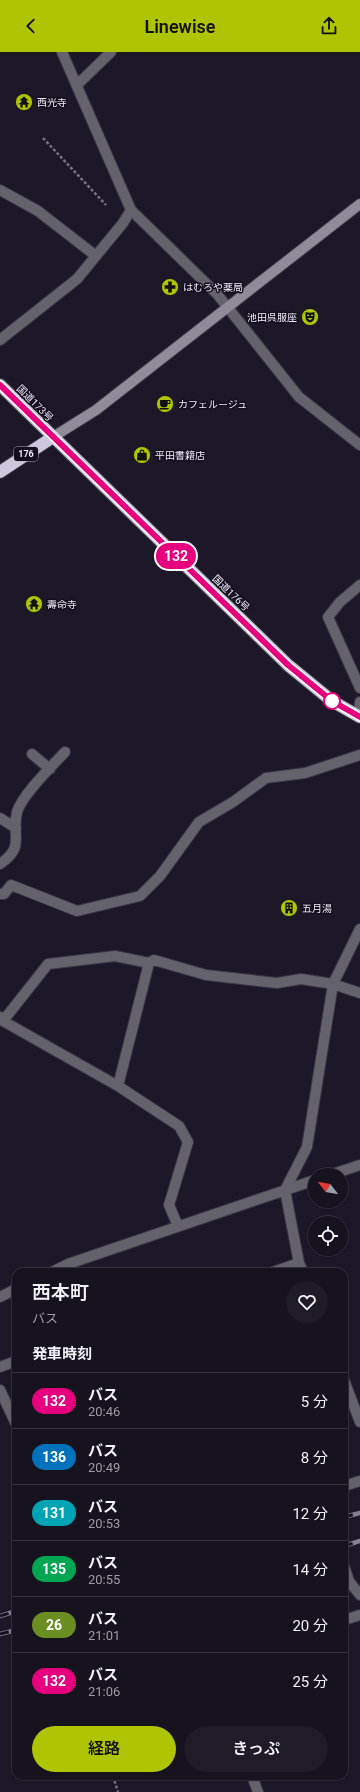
<!DOCTYPE html>
<html lang="ja">
<meta charset="utf-8">
<style>
:root{--surface:#16121e;--page:#1f1b27;--text:#f1f3f6;--muted:#9e9ea4;--line:#35323c;--accent:#b0c502}
body{margin:0;font-family:Roboto,"Noto Sans JP",sans-serif;background:var(--page);color:var(--text);height:100vh;display:flex;flex-direction:column;font-size:15px;white-space:nowrap}
*{box-sizing:border-box;margin:0}
p{font-size:13px;color:var(--muted)}
.icon{flex:none;width:22px;height:22px;fill:none;stroke:currentColor;stroke-width:2;stroke-linecap:round;stroke-linejoin:round}
.map{position:relative;flex:1;overflow:hidden}
.side{position:absolute;left:12px;top:1216px;width:336px;height:512px;display:flex;flex-direction:column;background:var(--surface);border-radius:12px;box-shadow:0 1px 3px #0004,0 0 0 1px var(--line)}
.side>*{flex:none}
.badge{padding:0 8px;border-radius:13px;font-size:14px;line-height:26px}
.needle{width:26px;rotate:301deg}
.controls{position:absolute;left:308px;top:1116px;display:grid;gap:8px}
.controls a{display:grid;place-items:center;width:40px;height:40px;border-radius:50%;background:var(--surface);box-shadow:0 1px 3px #0004,0 0 0 1px var(--line);font-size:20px}
.map>.badge{position:absolute;translate:-50% -50%;box-shadow:0 0 0 2px #fff}
h2{padding:0 20px;font-size:15px;line-height:36px}
.round{display:grid;place-items:center;flex:none;width:42px;height:42px;border-radius:21px;background:var(--page)}
.headline{display:flex;align-items:center;justify-content:space-between;height:68px;padding:0 20px}
h1{font-size:19px;font-weight:600;line-height:30px}
.button{display:flex;gap:8px;margin-top:auto;padding:8px 20px}
.button a{flex:1;height:46px;border-radius:24px;background:var(--accent);color:#111;font-size:16px;font-weight:600;line-height:46px;text-align:center}
.button a+a{background:var(--page);color:var(--text)}
ul{padding:0;list-style:none}
li{display:flex;align-items:center;gap:12px;height:56px;padding:0 20px;border-top:1px solid var(--line)}
li div{flex:1}
li b{display:block;font-size:15px}
li em{font-style:normal}
li .badge{min-width:44px;font-weight:700;text-align:center}
header{display:flex;justify-content:space-between;align-items:center;height:52px;padding:0 20px;background:var(--accent);color:#111;font-size:18px;font-weight:600}
.map>svg:first-child{display:block}
.lines{fill:none;stroke-linecap:round;stroke-linejoin:round}
.street-casing{stroke:#3a3645;stroke-width:12}
.secondary-casing{stroke:#3a3645;stroke-width:12}
.highway-casing{stroke:#3a3645;stroke-width:14}
.path{stroke:#75717f;stroke-width:2.5;stroke-dasharray:3 2;stroke-linecap:butt}
.street{stroke:#64626b;stroke-width:10}
.secondary{stroke:#8f8b99;stroke-width:10}
.highway{stroke:#cdc8de;stroke-width:12}
.rail-casing{stroke:#84808e;stroke-width:4.5}
.rail{stroke:#140f1e;stroke-width:3;stroke-dasharray:9;stroke-linecap:butt}
.line-casing{stroke:#fff;stroke-width:9}
.line{stroke:#e6007e;stroke-width:6}
.stop-dot{fill:#fff;stroke:#e6007e;stroke-width:2}
.labels{text-anchor:middle;dominant-baseline:central;stroke-width:3;stroke-linejoin:round;paint-order:stroke}
.shield{fill:#140f1e;stroke:#adaab7;stroke-width:1}
.shield-label{font-size:9px;font-weight:bold;fill:#efecf8}
.poi-label{font-size:10px;fill:#efecf8;stroke:#140f1e;text-anchor:start}
.street-label{font-size:10px;fill:#efecf8;stroke:#140f1e}
</style>
<header><svg class="icon" aria-label="back" viewBox="0 0 24 24"><path d="M15 5l-7 7 7 7"/></svg>Linewise<svg class="icon" aria-label="share" viewBox="0 0 24 24"><path d="M12 15V3M7 8l5-5 5 5M5 13v7h14v-7"/></svg></header>
<div class="map">
<svg width="360" height="1740" viewBox="0 0 360 1740">
<rect width="100%" height="100%" fill="#1d1828"/>
<g class="lines">
<g class="street-casing">
<path id="street" d="M77 33 111 0
M0 138 38 159 96 204
M131 158 217 242 299 345 360 393
M0 288 77 227 123 171 131 158 62 0
M360 533 340 550 328 565 360 636
M359 664 360 650
M32 702 50 717
M0 766 16 776
M0 812C26 794 11 784 17 760 22 743 52 714 65 700
M0 842H4L11 833 77 859 140 844 160 824 199 770 233 750 266 726 305 721 360 703
M0 965 3 969 118 1034 179 1074 188 1090 169 1153 178 1174
M3 969 48 912 115 904 149 911 154 908 206 923 277 931 301 927 333 932 360 941
M118 1034 149 911
M330 1123 360 1113
M52 1220 68 1212 315 1128
M273 1220 299 1211
M303 1220 299 1211 285 1138 307 1095 333 932 360 877
M0 1245 16 1237
M0 1315 16 1309
M344 1328 360 1370
M0 1338 16 1372
M344 1434 360 1429
M344 1514 349 1529 360 1543
M344 1568 360 1563
M252 1724 258 1740"/>
</g>
<g class="secondary-casing">
<path id="secondary" d="M53 385 96 358 360 152"/>
</g>
<g class="highway-casing">
<path id="highway" d="M0 333 288 613 332 649 360 665
M0 420 53 385"/>
</g>
<path class="path" d="M43 86 106 153
M113 1724 118 1740"/>
<use href="#street" class="street"/>
<use href="#secondary" class="secondary"/>
<use href="#highway" class="highway"/>
<g class="rail-casing">
<path id="rail" d="M344 1465 360 1461
M344 1494 360 1489
M0 1564 16 1559
M0 1582 16 1578"/>
</g>
<use href="#rail" class="rail"/>
</g>
<g class="lines">
<g class="line-casing">
<path id="line" d="M0 333 288 613 332 649 360 665"/>
</g>
<use href="#line" class="line"/>
</g>
<defs>
<g id="temple-disc" transform="scale(0.9)"><circle r="9.5" fill="#b0c502" stroke="#140f1e"/><path d="M0-6L5-2H3V0L6.5 2.5H4V6H1.5V3h-3V6H-4V2.5H-6.5L-3 0V-2H-5Z" fill="#111"/></g>
<g id="pharmacy-disc" transform="scale(0.9)"><circle r="9.5" fill="#b0c502" stroke="#140f1e"/><path d="M-2-6h4v4h4v4h-4v4h-4v-4h-4v-4h4Z" fill="#111"/></g>
<g id="theatre-disc" transform="scale(0.9)"><circle r="9.5" fill="#b0c502" stroke="#140f1e"/><path d="M-5-5.5Q0-4 5-5.5V0Q5 5 0 6Q-5 5-5 0ZM-3.3-2.5H-1v1.5H-3.3ZM1-2.5H3.3v1.5H1ZM-2.8 1Q0 5.5 2.8 1Z" fill="#111"/></g>
<g id="cafe-disc" transform="scale(0.9)"><circle r="9.5" fill="#b0c502" stroke="#140f1e"/><path d="M-5.5-4.5H6V0H3Q3 3.5 0 3.5H-2.5Q-5.5 3.5-5.5 0ZM3-3.2v2h1.7v-2ZM-6 4.5H4V6H-6Z" fill="#111"/></g>
<g id="shop-disc" transform="scale(0.9)"><circle r="9.5" fill="#b0c502" stroke="#140f1e"/><path d="M-5-2.5h2.3a2.7 3.5 0 0 1 5.4 0H5L5.5 6h-11ZM-1.5-2.5h3a1.5 2.3 0 0 0-3 0Z" fill="#111"/></g>
<g id="building-disc" transform="scale(0.9)"><circle r="9.5" fill="#b0c502" stroke="#140f1e"/><path d="M-4-6H4V6H1V3H-1V6H-4ZM-2.5-4.3h1.7v1.8h-1.7ZM.8-4.3h1.7v1.8H.8ZM-2.5-1h1.7V.8h-1.7ZM.8-1h1.7V.8H.8Z" fill="#111"/></g>
</defs>
<g fill-rule="evenodd">
<use href="#temple-disc" x="24" y="50"/>
<use href="#pharmacy-disc" x="170" y="235"/>
<use href="#theatre-disc" x="310" y="265"/>
<use href="#cafe-disc" x="165" y="352"/>
<use href="#shop-disc" x="142" y="403"/>
<use href="#temple-disc" x="34" y="552"/>
<use href="#building-disc" x="289" y="856"/>
</g>
<circle class="stop-dot" cx="332" cy="649" r="8"/>
<g class="labels">
<rect class="shield" x="14" y="395" width="24" height="14" rx="3"/>
<g class="shield-label">
<text x="26" y="402">176</text>
</g>
<g class="poi-label">
<text x="37" y="50">西光寺</text>
<text x="183" y="235">はむろや薬局</text>
<text x="297" y="265" text-anchor="end">池田呉服座</text>
<text x="178" y="352">カフェルージュ</text>
<text x="155" y="403">平田書籍店</text>
<text x="47" y="552">壽命寺</text>
<text x="302" y="856">五月湯</text>
</g>
<g class="street-label">
<text transform="translate(35 351) rotate(45)">国道173号</text>
<text transform="translate(231 541) rotate(44)">国道176号</text>
</g>
</g>
</svg>
<div class="controls">
<a><svg class="needle" viewBox="-14 -14 28 28"><path d="M0-13l5 13h-10z" fill="#e53935"/><path d="M0 13l5-13h-10z" fill="#9e9ea4"/></svg></a>
<a><svg class="icon" aria-label="locate" viewBox="0 0 24 24"><circle cx="12" cy="12" r="6"/><path d="M12 2v4M12 18v4M2 12h4M18 12h4"/></svg></a>
</div>
<b class="badge" style="left:176px;top:504px;background:#e6007e;color:#fff">132</b>
<section class="side">
<div class="headline"><div><h1>西本町</h1><p>バス</p></div><a class="round"><svg class="icon" aria-label="heart" viewBox="0 0 24 24"><path d="M12 20l-8-8c-3-5 5-10 8-4 3-6 11-1 8 4z"/></svg></a></div>
<h2>発車時刻</h2>
<ul>
<li><span class="badge" style="background:#e6007e;color:#fff">132</span><div><b>バス</b><p>20:46</p></div><em>5 分</em></li>
<li><span class="badge" style="background:#0072bc;color:#fff">136</span><div><b>バス</b><p>20:49</p></div><em>8 分</em></li>
<li><span class="badge" style="background:#00a3b4;color:#fff">131</span><div><b>バス</b><p>20:53</p></div><em>12 分</em></li>
<li><span class="badge" style="background:#00a651;color:#fff">135</span><div><b>バス</b><p>20:55</p></div><em>14 分</em></li>
<li><span class="badge" style="background:#6b8e23;color:#fff">26</span><div><b>バス</b><p>21:01</p></div><em>20 分</em></li>
<li><span class="badge" style="background:#e6007e;color:#fff">132</span><div><b>バス</b><p>21:06</p></div><em>25 分</em></li>
</ul>
<div class="button"><a>経路</a><a>きっぷ</a></div>
</section>
</div>
